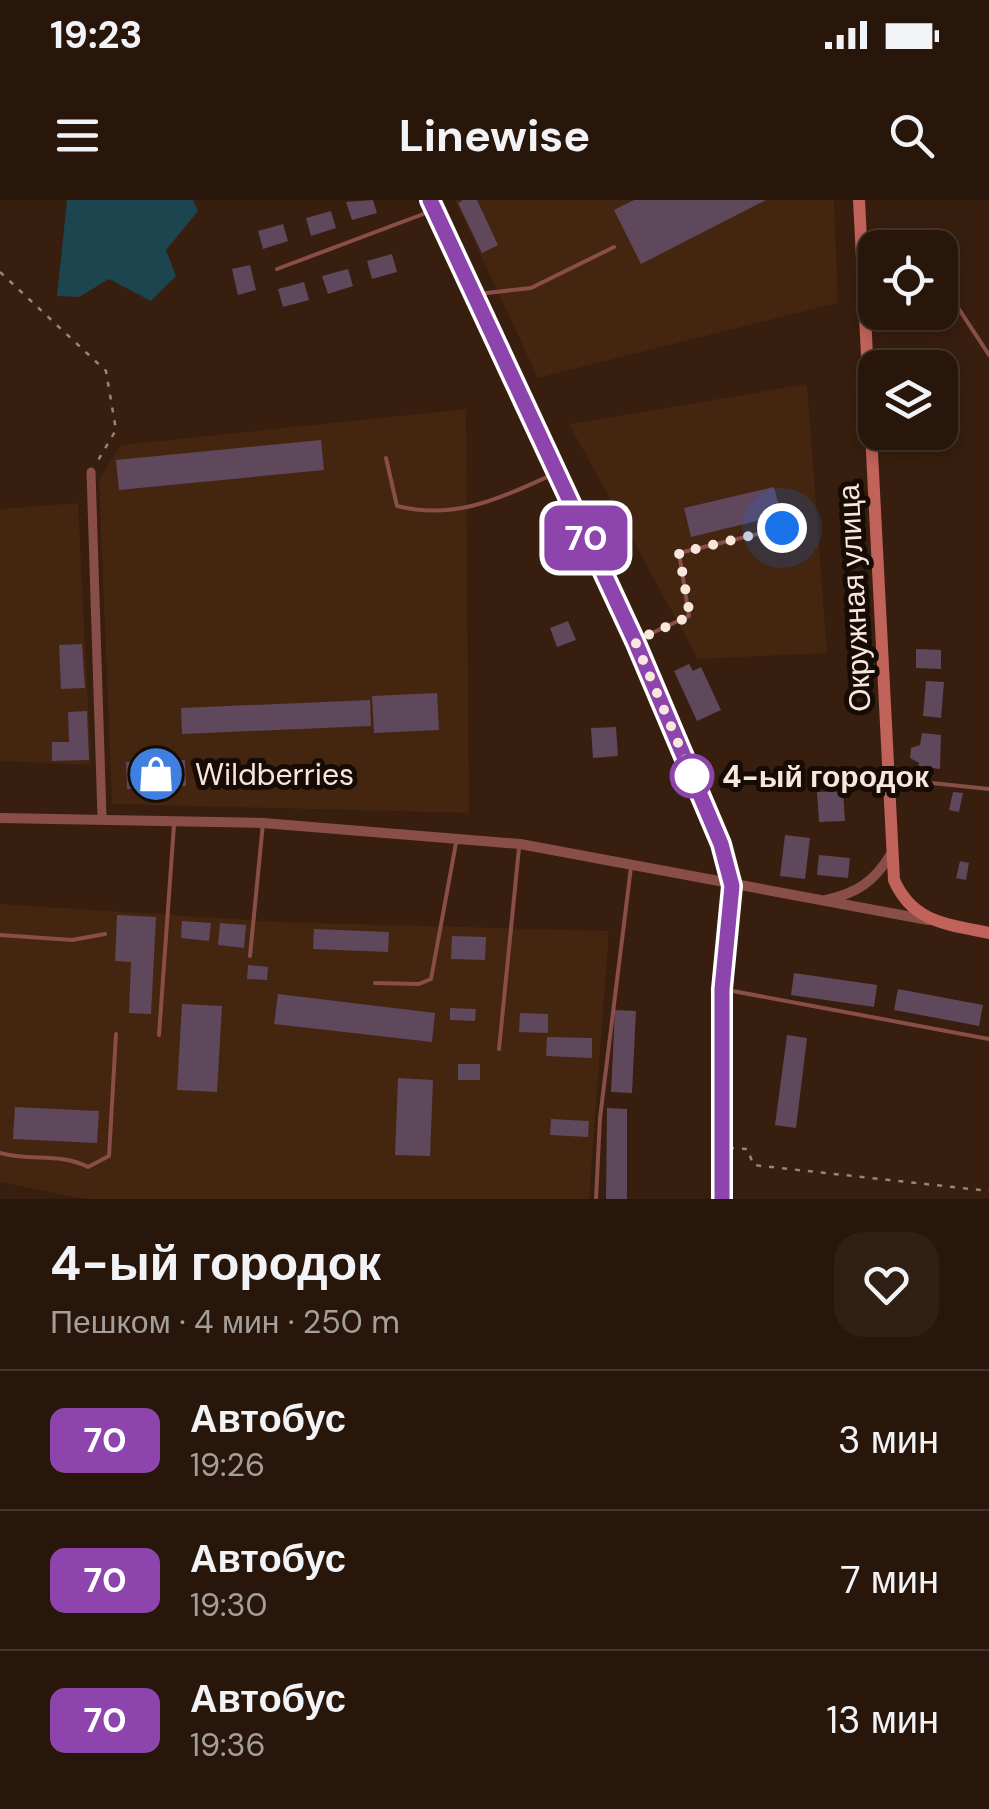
<!DOCTYPE html>
<html lang="ru">
<meta charset="utf-8">
<style>
:root{--surface:#29160a;--page:#311f13;--text:#f1f3f6;--muted:#a59f9c;--line:#45352b}
body{margin:0;font-family:"DM Sans",sans-serif;background:var(--page);color:var(--text);height:100vh;display:flex;flex-direction:column;font-size:38px;white-space:nowrap}
*{box-sizing:border-box;margin:0}
p{font-size:32px;color:var(--muted)}
.icon{flex:none;width:55px;height:55px;fill:none;stroke:currentColor;stroke-width:2;stroke-linecap:round;stroke-linejoin:round}
.map{position:relative;height:999px;overflow:hidden}
.panel{display:flex;flex-direction:column;background:var(--surface);flex:1}
.panel>*{flex:none}
.badge{padding:0 20px;border-radius:15px;font-size:35px;line-height:65px}
.fabs{position:absolute;left:858px;top:30px;display:grid;gap:20px}
.fabs a{display:grid;place-items:center;width:100px;height:100px;border-radius:20px;background:var(--surface);box-shadow:0 5px 15px #0003,0 0 0 2px var(--line);font-size:50px}
.you{position:absolute;width:50px;height:50px;margin:-25px;border:8px solid #fff;border-radius:50%;background:#1a73e8;box-shadow:0 0 0 15px #1a73e833}
.map>.badge{position:absolute;translate:-50% -50%;box-shadow:0 0 0 5px #fff}
.round{display:grid;place-items:center;flex:none;width:105px;height:105px;border-radius:30px;background:var(--page)}
.head{display:flex;align-items:center;justify-content:space-between;height:170px;padding:0 50px}
h1{font-size:48px;font-weight:700;line-height:75px}
ul{padding:0;list-style:none}
li{display:flex;align-items:center;gap:30px;height:140px;padding:0 50px;border-top:2px solid var(--line)}
li div{flex:1}
li b{display:block;font-size:38px}
li em{font-style:normal}
li .badge{min-width:110px;font-weight:700;text-align:center}
.status{display:flex;justify-content:space-between;align-items:center;height:70px;padding:0 50px;background:var(--surface);direction:ltr}
.status svg{height:28px;fill:currentColor}
header{display:flex;justify-content:space-between;align-items:center;height:130px;padding:0 50px;background:var(--surface);font-size:45px;font-weight:700}
.map>svg:first-child{display:block}
.built{fill:#432510}
.water{fill:#1d454f}
.building{fill:#5f475c}
.lines{fill:none;stroke-linecap:round;stroke-linejoin:round}
.path{stroke:#998477;stroke-width:2.5;stroke-dasharray:5 8;stroke-linecap:butt}
.service{stroke:#894e48;stroke-width:4}
.minor{stroke:#894e48;stroke-width:9}
.tertiary{stroke:#894e48;stroke-width:10}
.secondary{stroke:#c1635a;stroke-width:12}
.line-casing{stroke:#fff;stroke-width:22}
.line{stroke:#8e44ad;stroke-width:15}
.walk{stroke:#f8e7dd;stroke-width:10;stroke-dasharray:0 18}
.stop-dot{fill:#fff;stroke:#8e44ad;stroke-width:5}
.labels{text-anchor:middle;dominant-baseline:central;stroke-width:10;stroke-linejoin:round;paint-order:stroke}
.street-label{font-size:30px;fill:#f8e7dd;stroke:#160b05}
.poi-label{font-size:30px;fill:#f8e7dd;stroke:#160b05;text-anchor:start}
.stop-label{font-size:30px;font-weight:bold;fill:#f8e7dd;stroke:#160b05;text-anchor:start}
</style>
<div class="status"><b>19:23</b><svg viewBox="0 0 49 12"><path d="M0 12V9h3v3zM5 12V6h3v6zM10 12V3h3v9zM15 12V0h3v12zM26 1h20v11H26zM47 4h2v5h-2z"/></svg></div>
<header><svg class="icon" aria-label="menu" viewBox="0 0 24 24"><path d="M4 6h16M4 12h16M4 18h16"/></svg>Linewise<svg class="icon" aria-label="search" viewBox="0 0 24 24"><circle cx="10" cy="10" r="6"/><path d="M15 15l6 6"/></svg></header>
<div class="map">
<svg width="989" height="999" viewBox="0 0 989 999">
<rect width="100%" height="100%" fill="#371e0e"/>
<path class="built" d="M455 0H834L838 103 538 178Z
M807 184 827 453 698 459 569 224Z
M466 209 469 613 112 604 99 280 121 245Z
M78 303 91 565 0 561V309Z
M0 704 279 722 609 731 589 999H85L0 982Z"/>
<path class="water" d="M67 0H193L198 11 166 50 176 76 151 101 109 79 79 97 57 96Z"/>
<path class="building" d="M373 0 377 13 352 20 346 2Z
M463 0H477L498 45 482 53 458 3Z
M634 0H766L641 64 614 10Z
M331 11 336 28 311 36 306 18Z
M283 24 288 41 263 49 258 31Z
M392 54 397 72 372 79 367 61Z
M250 65 256 90 238 95 232 69Z
M348 69 353 86 328 94 322 76Z
M304 82 309 100 283 107 278 89Z
M321 240 324 270 119 290 116 260Z
M774 287 781 315 691 337 684 308Z
M568 421 576 440 557 447 550 428Z
M82 444 85 488 61 489 59 445Z
M916 449 941 450V469L916 468Z
M689 464 693 471 701 467 721 510 697 521 674 471Z
M926 481 944 482 941 518 923 516Z
M437 493 439 530 374 533 372 496Z
M370 500 371 526 182 534 181 508Z
M87 511 89 560 52 561V542H69L68 512Z
M616 527 618 556 593 558 591 528Z
M922 533 941 535 940 569 933 568 932 575 918 573 919 563 910 558 911 548 920 545Z
M185 560 186 586 127 589 126 562Z
M843 591 845 621 819 622 817 592Z
M953 592 963 593 959 612 949 610Z
M785 635 810 638 805 679 780 676Z
M819 655 850 658 848 678 817 675Z
M960 661 969 663 966 680 956 678Z
M117 715 156 717 151 814 129 813 131 762 115 761Z
M182 721 211 723 209 741 181 738Z
M220 723 246 725 244 748 218 745Z
M314 729 389 732 388 752 313 749Z
M452 736 486 737 485 760 451 759Z
M248 765 268 767 267 780 247 779Z
M794 773 877 785 874 807 791 795Z
M898 789 983 805 979 826 894 810Z
M278 794 435 813 432 842 274 824Z
M182 804 222 806 217 892 177 890Z
M450 808 476 809 475 821 450 820Z
M615 810 636 811 632 893 611 892Z
M520 813 548 814V833L519 832Z
M787 835 807 838 796 928 775 925Z
M547 837 592 838V858L546 856Z
M458 864H480V880H458Z
M398 878 433 880 430 956 395 955Z
M15 907 99 911 97 943 13 939Z
M607 908 627 909V999H606Z
M551 919 589 921 588 937 550 935Z"/>
<g class="lines">
<path class="path" d="M0 72 106 171 116 230 97 262
M729 948 748 949 753 965 989 991"/>
<path class="service" d="M277 69 434 10
M478 94 531 88 614 47
M940 98 951 97 989 155
M386 258 397 306C457 321 502 297 556 273
M639 439 689 416 679 353 783 328
M894 579 989 589
M0 735 72 740 105 734
M250 756 263 623
M375 783 419 784 431 779 456 643
M722 789 989 839
M159 835 174 625
M499 849 519 648
M0 953C31 962 59 952 88 967L109 956 116 834
M596 999 600 918 631 667"/>
<path class="minor" d="M91 272 102 617
M722 999V789L732 685"/>
<path class="tertiary" d="M430 0 635 441 721 644 732 685
M0 618 263 623 520 644 928 720
M826 700C857 693 874 682 891 654"/>
<path class="secondary" d="M859 0 894 680C913 723 947 724 989 733"/>
</g>
<g class="lines">
<g class="line-casing">
<path id="line" d="M430 0 635 441 721 644 732 686 722 789V999"/>
</g>
<use href="#line" class="line"/>
<path class="walk" d="M692 576 635 441 690 416 679 353 782 328"/>
</g>
<defs>
<g id="shop-disc" transform="scale(2.875)"><circle r="9.5" fill="#3f7fe0" stroke="#160b05"/><path d="M-5-2.5h2.3a2.7 3.5 0 0 1 5.4 0H5L5.5 6h-11ZM-1.5-2.5h3a1.5 2.3 0 0 0-3 0Z" fill="#fff"/></g>
</defs>
<g fill-rule="evenodd">
<use href="#shop-disc" x="156" y="574"/>
</g>
<circle class="stop-dot" cx="692" cy="576" r="20"/>
<g class="labels">
<g class="street-label">
<text transform="translate(854 398) rotate(-93)">Окружная улица</text>
</g>
<g class="poi-label">
<text x="195" y="574">Wildberries</text>
</g>
<g class="stop-label">
<text x="722" y="576">4-ый городок</text>
</g>
</g>
</svg>
<div class="fabs">
<a><svg class="icon" aria-label="locate" viewBox="0 0 24 24"><circle cx="12" cy="12" r="6"/><path d="M12 2v4M12 18v4M2 12h4M18 12h4"/></svg></a>
<a><svg class="icon" aria-label="layers" viewBox="0 0 24 24"><path d="M12 4l9 5-9 5-9-5zM3 14l9 5 9-5"/></svg></a>
</div>
<div class="you" style="left:782px;top:328px"></div>
<b class="badge" style="left:586px;top:338px;background:#8e44ad;color:#fff">70</b>
</div>
<section class="panel">
<div class="head"><div><h1>4-ый городок</h1><p>Пешком · 4 мин · 250 m</p></div><a class="round"><svg class="icon" aria-label="heart" viewBox="0 0 24 24"><path d="M12 20l-8-8c-3-5 5-10 8-4 3-6 11-1 8 4z"/></svg></a></div>
<ul>
<li><span class="badge" style="background:#8e44ad;color:#fff">70</span><div><b>Автобус</b><p>19:26</p></div><em>3 мин</em></li>
<li><span class="badge" style="background:#8e44ad;color:#fff">70</span><div><b>Автобус</b><p>19:30</p></div><em>7 мин</em></li>
<li><span class="badge" style="background:#8e44ad;color:#fff">70</span><div><b>Автобус</b><p>19:36</p></div><em>13 мин</em></li>
</ul>
</section>
